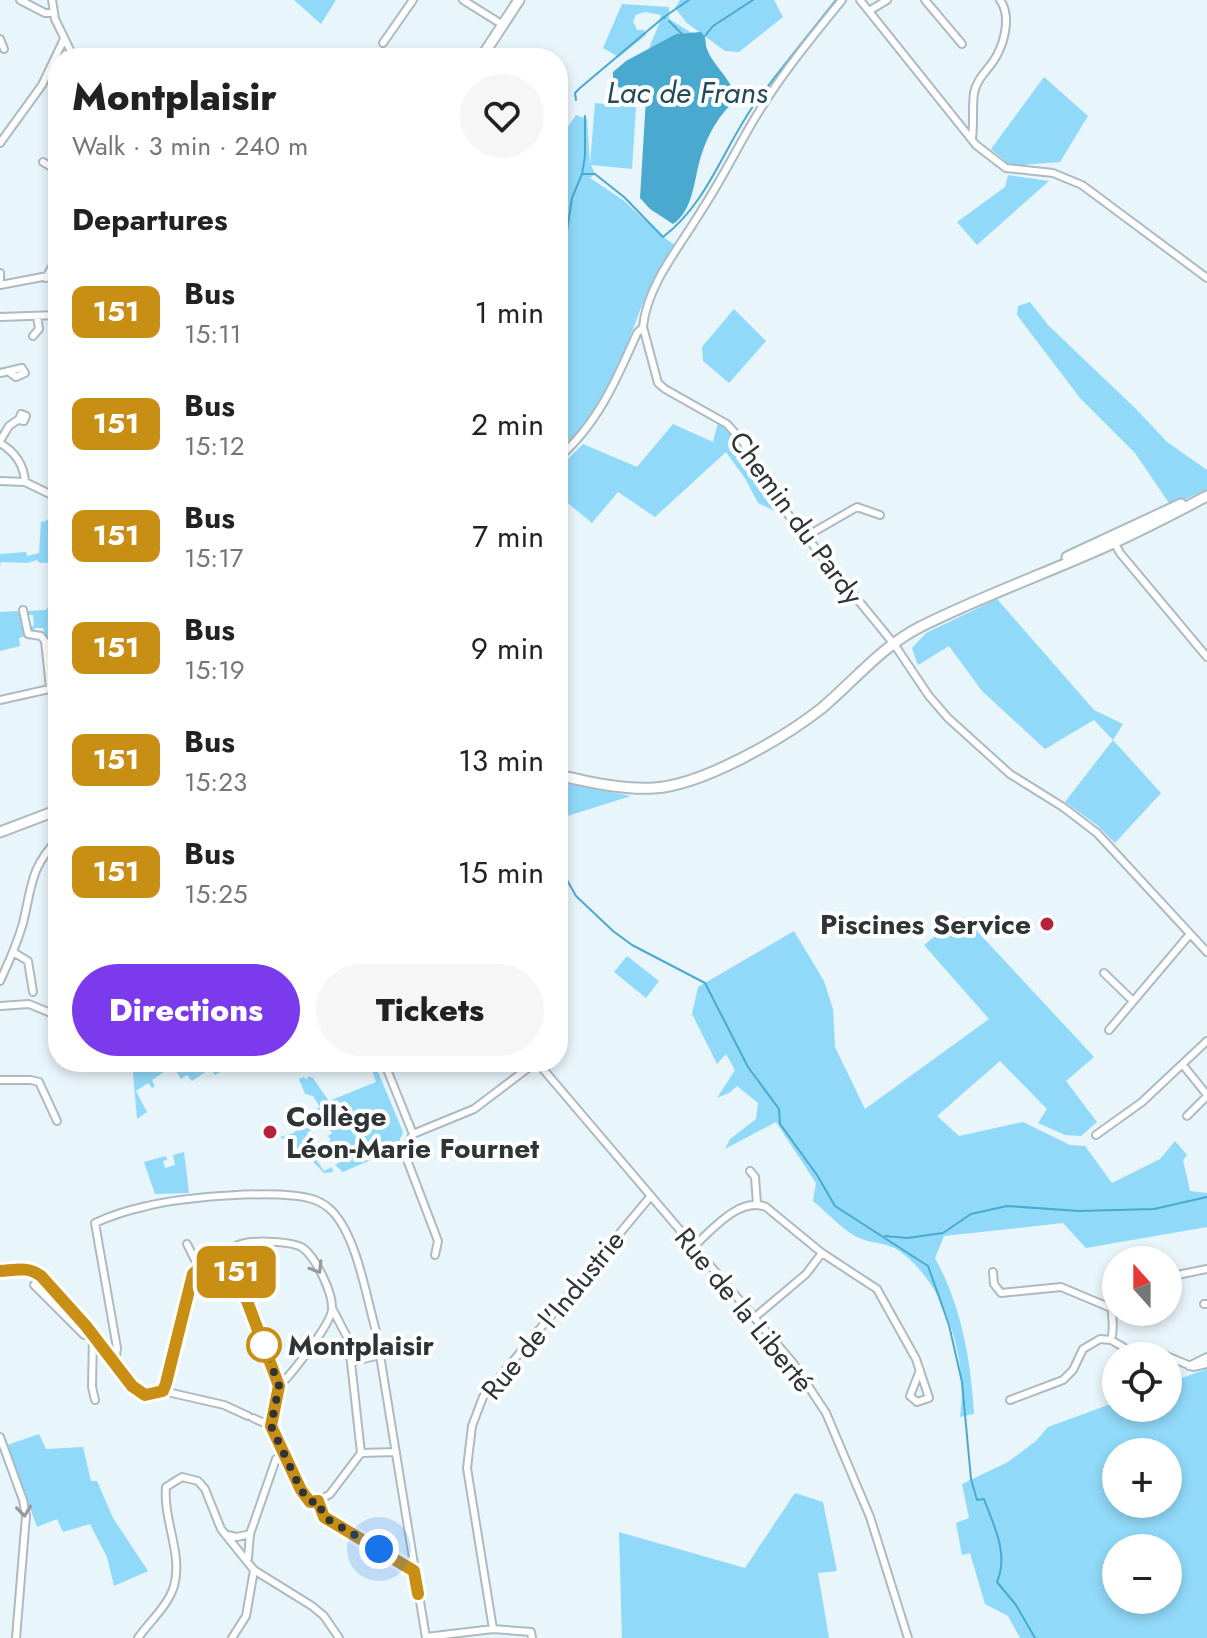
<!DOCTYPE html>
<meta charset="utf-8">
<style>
:root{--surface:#fff;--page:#f6f6f6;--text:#222;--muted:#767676;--accent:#7c3aed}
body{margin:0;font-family:Jost,sans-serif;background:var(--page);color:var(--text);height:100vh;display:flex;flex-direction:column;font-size:30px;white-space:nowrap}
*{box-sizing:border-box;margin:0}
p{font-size:26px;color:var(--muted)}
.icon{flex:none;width:44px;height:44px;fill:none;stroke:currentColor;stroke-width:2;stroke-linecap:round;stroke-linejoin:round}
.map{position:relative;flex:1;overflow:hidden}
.sheet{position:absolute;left:48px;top:48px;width:520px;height:1024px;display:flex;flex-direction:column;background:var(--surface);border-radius:32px;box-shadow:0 4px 12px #0003}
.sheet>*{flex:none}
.badge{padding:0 16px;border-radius:12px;font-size:28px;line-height:52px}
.needle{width:52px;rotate:339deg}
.fabs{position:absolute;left:1102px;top:1246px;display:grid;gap:16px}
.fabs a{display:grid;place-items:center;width:80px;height:80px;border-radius:50%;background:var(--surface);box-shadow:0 4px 12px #0003;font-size:40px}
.you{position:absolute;width:40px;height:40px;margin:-20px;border:6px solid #fff;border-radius:50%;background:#1a73e8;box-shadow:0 0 0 12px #1a73e833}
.map>.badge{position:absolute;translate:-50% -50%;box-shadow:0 0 0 4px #fff}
h2{padding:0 24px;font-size:30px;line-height:72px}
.round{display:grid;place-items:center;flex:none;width:84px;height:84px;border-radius:42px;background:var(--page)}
.overview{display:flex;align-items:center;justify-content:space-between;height:136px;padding:0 24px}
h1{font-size:38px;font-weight:800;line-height:60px}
.action{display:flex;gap:16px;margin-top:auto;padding:16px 24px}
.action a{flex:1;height:92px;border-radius:48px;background:var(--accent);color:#fff;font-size:32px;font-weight:800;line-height:92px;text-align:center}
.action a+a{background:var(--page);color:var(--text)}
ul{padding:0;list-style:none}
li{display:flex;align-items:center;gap:24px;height:112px;padding:0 24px}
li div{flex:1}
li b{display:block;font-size:30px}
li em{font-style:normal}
li .badge{min-width:88px;font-weight:700;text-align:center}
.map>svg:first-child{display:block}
.green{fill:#90d9f9;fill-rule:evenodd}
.water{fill:#49a9cf}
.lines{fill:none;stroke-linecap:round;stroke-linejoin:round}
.stream{stroke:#49a9cf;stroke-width:2}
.street-casing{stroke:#adbac0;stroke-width:10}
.secondary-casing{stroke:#adbac0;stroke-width:13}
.street{stroke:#fff;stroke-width:6}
.secondary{stroke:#fff;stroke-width:9}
.oneway{stroke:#979a9a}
.line-casing{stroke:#fff;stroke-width:18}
.line{stroke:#c98f15;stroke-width:12}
.walk{stroke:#2f3436;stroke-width:8;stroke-dasharray:0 14.4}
.poi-dot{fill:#b5233c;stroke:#fff;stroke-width:3}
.stop-dot{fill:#fff;stroke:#c98f15;stroke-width:4}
.labels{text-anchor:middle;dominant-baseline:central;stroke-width:8;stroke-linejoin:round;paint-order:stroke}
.street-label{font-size:28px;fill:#2f3436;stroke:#fff}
.poi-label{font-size:28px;font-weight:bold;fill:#2f3436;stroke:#fff;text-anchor:end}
.stop-label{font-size:28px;font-weight:bold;fill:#2f3436;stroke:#fff;text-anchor:start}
.water-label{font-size:30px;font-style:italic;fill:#214a5b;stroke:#fff}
</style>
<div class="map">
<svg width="1207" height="1638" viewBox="0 0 1207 1638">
<rect width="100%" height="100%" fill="#e8f5fb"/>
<path class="green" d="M294 0H336L321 24Z
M680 0H774L783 17 739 52 725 51 687 23 675 8Z
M622 4 669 7V19L692 33 676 34 649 50C652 37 659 29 661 15L645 12 636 15 633 21 637 30H644L646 35 619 57 603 48Z
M1044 77 1088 116 1060 162 1011 166 991 149Z
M595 103 636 107 632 169 591 165 595 174 590 178 623 200 663 237 675 245C668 257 659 269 653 281 626 335 616 403 566 443L558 435V259L565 209 558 204V141L576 115 587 119 590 165Z
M1008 175 1049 181 977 245 957 222 1005 187Z
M1030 302 1048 325 1136 409 1167 442 1207 470V489L1171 506 1135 453 1080 398 1017 315 1018 306Z
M734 309 766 341 729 383 703 361 702 347Z
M718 423 743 445 763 487 779 513 758 503 746 480 726 452 655 517 618 492 592 523 558 495V469L583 444 637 467 673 424 713 442Z
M46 519 58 527V565L55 562 40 563 37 560 27 563 1 562 0 566V554L26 552 27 556 39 553 41 521 45 522Z
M58 566V645L51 647 43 628H35L33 633 30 632 28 627 34 626 33 615H27L26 611 46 610 51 602 50 596 54 594 53 567Z
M997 599 1094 710 1123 724 1113 740 1161 793 1115 843 1097 825 1065 802 1113 740 1094 720 1045 749 982 691 949 646 918 665 912 648 926 633Z
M18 611 25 636 19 638 20 646 0 651V612Z
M558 782 631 796 558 819Z
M964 917 1094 1057 1066 1081 1097 1122 1081 1136 1065 1135 1038 1123 1047 1109 1000 1061 937 1116 959 1136 1023 1122 1070 1145 1085 1146 1112 1183 1160 1159 1175 1141 1187 1155 1183 1160 1190 1191 1207 1193V1227L1086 1248 1063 1223 944 1236 935 1258C961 1305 971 1360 974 1414L960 1417C968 1360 947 1284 898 1250 888 1243 873 1244 862 1239 845 1233 828 1213 813 1201L816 1183 776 1122 725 1149 730 1139 756 1119 758 1103 737 1086 729 1093 717 1098 735 1070 726 1054 717 1064 692 1014 698 987 794 931 824 981 833 1009 835 1047 865 1109 989 1019 924 945 944 929Z
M627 956 659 981 646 998 614 972Z
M132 1062H189L192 1067 200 1062H223L227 1068 215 1075 210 1069 192 1081 187 1075 181 1079 173 1066 152 1080 155 1086 152 1088 148 1083 136 1091 147 1112 137 1119Z
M369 1062H374L403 1132 396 1149 343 1172 335 1165 340 1162 328 1142 331 1140 328 1136 332 1133 328 1127 323 1129 320 1125 313 1129 308 1114 320 1107 313 1096 305 1094 299 1079 304 1077 307 1080 308 1076 313 1078 329 1101 376 1082Z
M306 1117 311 1130 307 1133 309 1138 304 1142 324 1171 332 1167 333 1172 324 1173 306 1154 280 1137 294 1133Z
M184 1152 189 1193 155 1194 144 1162 166 1156 167 1160 163 1161 165 1168 175 1165 173 1155Z
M1207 1369V1638H1020L1008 1616 985 1604 970 1553 962 1555 956 1523 969 1518 962 1484 1008 1462 1036 1441 1048 1427 1116 1402V1408H1168V1383ZM1168 1452V1504H1116V1452ZM1116 1548H1168V1600H1116Z
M39 1434 46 1449 83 1447 91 1481H97L113 1518 148 1571 114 1586 107 1557 90 1524 63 1532 57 1519 37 1527 7 1445Z
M795 1493 823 1502 837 1571 818 1573 829 1638H622L619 1532 745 1568Z"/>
<path class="water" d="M701 32C708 39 704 41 707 49 712 64 732 80 737 99 719 114 708 134 701 156 694 178 694 210 673 224L650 209 640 198 646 98 644 94 618 87 613 77V72L626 61 676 34Z"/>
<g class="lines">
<path class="stream" d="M665 18 664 17 689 0
M669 21 683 35
M705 36 713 26 753 0
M576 100 575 93 580 88 664 17
M582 174 585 156V116
M558 268 562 264 572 198 582 174H595L624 197 663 237C708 203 724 146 756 102 782 67 809 34 836 0
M558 864 576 896 613 931 632 945 705 983 748 1067 779 1109 780 1124 817 1175 835 1206 928 1266 949 1325 962 1382 971 1479 977 1500 984 1499C994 1526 1009 1554 997 1582L1016 1605 1035 1638
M885 1236 907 1238 943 1233 971 1214 1007 1206 1079 1211 1154 1209 1207 1197"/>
<g class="street-casing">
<path id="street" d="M20 0 45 13H54
M52 0 55 19 74 58
M463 0 503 25
M860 0 976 145 1006 168 1053 173 1082 185 1207 278
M925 0 962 44
M869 11 887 0
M0 39 4 49
M383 43 413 0
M972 138C974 124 972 108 974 93 977 77 990 69 997 55 1005 40 1011 15 1000 0
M0 143 42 85 64 39
M43 162 58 171
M0 273V280
M46 278 52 267H58
M0 285 58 274
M0 317 58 315
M643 327 658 383 665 389 727 424 743 442 773 496 894 644 929 696 948 718 1010 774 1063 807 1097 833 1207 952
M33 336 39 329 37 316
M0 373 22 368 25 373 16 377 8 371
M21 414 26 416 24 421 19 420Z
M0 441 9 426 19 419
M0 443C15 452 24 464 25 482
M558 458C597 425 617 379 637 333L643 327C647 284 682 244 703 208 722 179 737 148 755 118 780 76 811 38 842 0
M0 481 25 482 58 498
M805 537 857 507 880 515
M1114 542 1120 553 1207 657
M23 610 28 634 41 636 45 641 50 688
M0 700 58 687
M13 952 28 961 33 992
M1104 973 1133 1001
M0 981C9 962 17 944 23 923 32 886 30 868 58 839
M0 1006 29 1004 58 1016
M1109 1030 1190 934
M384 1062 413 1134
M537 1062 793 1363 826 1413 870 1517 908 1638
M1183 1065 1207 1095
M0 1080H31L39 1082 57 1121
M1187 1116 1207 1096
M413 1134 474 1109 536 1062
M413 1134 404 1152 438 1241 435 1255
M1096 1135 1142 1102 1207 1041
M750 1171 755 1177 757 1204
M187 1244 198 1266
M694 1246C712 1230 740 1196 766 1207L822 1253 877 1289 916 1359C920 1372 925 1385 929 1398L917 1402 910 1396 920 1370
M227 1255C231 1250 235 1245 241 1244 254 1240 292 1241 303 1248 316 1258 333 1293 332 1309 332 1323 290 1376 279 1386
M1124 1260 1141 1255 1154 1260
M0 1271 27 1269 41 1276 86 1326 132 1386 145 1395 163 1391 166 1383 193 1274 207 1260 227 1255 238 1277 279 1386 271 1426 301 1490 310 1502 318 1501 324 1517 414 1571
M1168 1271 1177 1275 1207 1269
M993 1272 994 1284 1001 1293 1061 1287 1111 1308
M34 1285 84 1335 93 1336 92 1387 95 1400
M1204 1304H1207
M333 1310 346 1335
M755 1317 806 1274 822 1253
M1111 1340C1118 1316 1102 1290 1116 1268
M378 1343 426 1638
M349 1348 351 1362
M115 1362 117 1348 95 1223C112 1215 129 1210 147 1206 183 1197 278 1189 312 1199 319 1201 327 1206 332 1211 357 1237 366 1296 376 1331
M1189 1366 1207 1357
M163 1391 224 1405 248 1416
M1010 1400 1063 1380 1073 1370 1083 1349 1100 1339 1111 1340 1130 1351 1162 1354 1193 1367 1207 1364
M253 1418 271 1426
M0 1437 23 1500 26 1516 16 1638
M361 1453 351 1362 380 1355
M318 1501 330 1494 361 1453 396 1452
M227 1535 237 1537 250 1534
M248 1558 250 1534 276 1459 283 1453
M493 1629 531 1632 532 1638
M426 1637 493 1629 467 1468 472 1426 483 1397 650 1197
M138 1638C150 1621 168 1606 174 1586 183 1554 163 1520 166 1487L182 1477 198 1481 205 1489 221 1529 254 1570 312 1606 324 1616 339 1638
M232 1638 246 1616 254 1570"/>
</g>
<g class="secondary-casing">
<path id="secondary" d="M481 58 519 0
M1067 557 1181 504
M558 775C589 782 622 790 654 788 703 785 784 738 822 708 855 680 881 647 920 627 982 596 1047 573 1109 545 1142 530 1175 513 1207 496
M0 832 58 810"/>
</g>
<use href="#street" class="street"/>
<use href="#secondary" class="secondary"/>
</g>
<defs><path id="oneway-chevron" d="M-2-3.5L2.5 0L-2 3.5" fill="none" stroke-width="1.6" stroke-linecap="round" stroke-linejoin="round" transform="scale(2)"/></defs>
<g class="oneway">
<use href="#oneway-chevron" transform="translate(317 1268) rotate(58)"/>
<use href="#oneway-chevron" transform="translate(24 1511) rotate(83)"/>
</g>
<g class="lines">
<g class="line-casing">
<path id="line" d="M0 1271C16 1270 28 1266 41 1276L86 1326 132 1386 145 1395 163 1391 166 1383 193 1274 207 1260 227 1255 238 1277 279 1386 271 1426 301 1490 310 1502 318 1501 324 1517 414 1571 418 1594"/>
</g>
<use href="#line" class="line"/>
<path class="walk" d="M264 1345 279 1386 271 1426 301 1490 310 1502 318 1501 324 1517 379 1549"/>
</g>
<g class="poi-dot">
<circle cx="1047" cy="924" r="8"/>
<circle cx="270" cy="1132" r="8"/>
</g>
<circle class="stop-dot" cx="264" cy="1345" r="16"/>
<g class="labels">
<g class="street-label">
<text transform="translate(796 518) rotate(54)">Chemin du Pardy</text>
<text transform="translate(744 1310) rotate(51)">Rue de la Liberté</text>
<text transform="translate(553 1315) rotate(-51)">Rue de l'Industrie</text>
</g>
<g class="poi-label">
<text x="1031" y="924">Piscines Service</text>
<text x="286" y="1116" text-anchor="start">Collège<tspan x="286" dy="32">Léon-Marie Fournet</tspan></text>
</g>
<g class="stop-label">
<text x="288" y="1345">Montplaisir</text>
</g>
<g class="water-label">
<text x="687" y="92">Lac de Frans</text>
</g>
</g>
</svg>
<div class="fabs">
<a><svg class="needle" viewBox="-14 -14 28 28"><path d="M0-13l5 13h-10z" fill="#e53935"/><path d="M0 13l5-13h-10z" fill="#767676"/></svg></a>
<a><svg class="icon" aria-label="locate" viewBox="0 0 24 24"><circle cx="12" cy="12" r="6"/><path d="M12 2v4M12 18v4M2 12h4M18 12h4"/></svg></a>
<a>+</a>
<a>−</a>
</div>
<div class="you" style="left:379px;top:1549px"></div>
<b class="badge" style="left:236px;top:1272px;background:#c98f15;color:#fff">151</b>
<section class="sheet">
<div class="overview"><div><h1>Montplaisir</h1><p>Walk · 3 min · 240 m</p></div><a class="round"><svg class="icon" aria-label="heart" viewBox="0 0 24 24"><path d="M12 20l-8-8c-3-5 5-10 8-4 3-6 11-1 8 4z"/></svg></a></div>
<h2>Departures</h2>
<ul>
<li><span class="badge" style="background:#c98f15;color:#fff">151</span><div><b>Bus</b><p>15:11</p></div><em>1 min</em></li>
<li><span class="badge" style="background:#c98f15;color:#fff">151</span><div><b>Bus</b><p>15:12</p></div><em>2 min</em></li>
<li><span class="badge" style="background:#c98f15;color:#fff">151</span><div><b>Bus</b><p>15:17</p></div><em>7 min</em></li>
<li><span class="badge" style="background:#c98f15;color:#fff">151</span><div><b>Bus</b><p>15:19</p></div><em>9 min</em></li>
<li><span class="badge" style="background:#c98f15;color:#fff">151</span><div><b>Bus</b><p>15:23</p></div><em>13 min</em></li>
<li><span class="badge" style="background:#c98f15;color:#fff">151</span><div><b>Bus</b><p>15:25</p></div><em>15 min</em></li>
</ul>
<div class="action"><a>Directions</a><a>Tickets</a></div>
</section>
</div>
